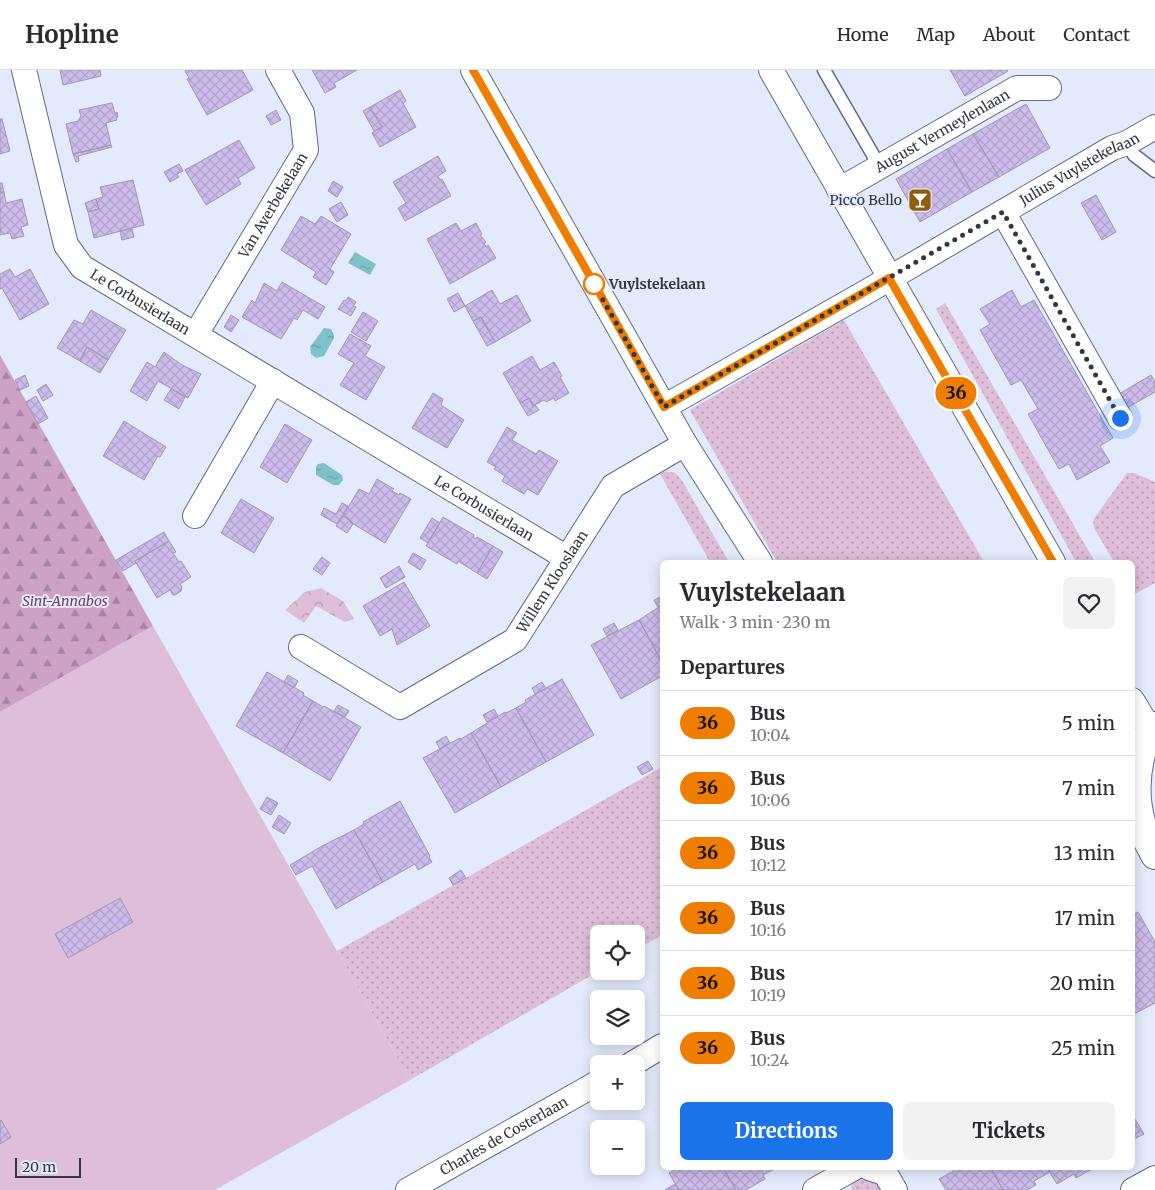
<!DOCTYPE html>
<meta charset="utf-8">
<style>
:root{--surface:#fff;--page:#f2f2f3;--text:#2b2b33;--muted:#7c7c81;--line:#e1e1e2;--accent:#1a73e8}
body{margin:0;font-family:Merriweather,serif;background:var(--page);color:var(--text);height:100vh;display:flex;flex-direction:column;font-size:19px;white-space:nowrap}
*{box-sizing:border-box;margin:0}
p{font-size:16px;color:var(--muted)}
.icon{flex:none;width:28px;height:28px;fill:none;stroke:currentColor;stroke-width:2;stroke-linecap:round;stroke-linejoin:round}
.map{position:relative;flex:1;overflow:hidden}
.drawer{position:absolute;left:660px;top:490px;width:475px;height:610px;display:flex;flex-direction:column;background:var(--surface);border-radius:8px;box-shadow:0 2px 12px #0003}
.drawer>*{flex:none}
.badge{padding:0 10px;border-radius:16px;font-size:18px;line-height:32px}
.controls{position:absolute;left:590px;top:855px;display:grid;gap:10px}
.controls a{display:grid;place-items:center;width:55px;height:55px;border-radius:8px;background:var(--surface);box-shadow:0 2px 12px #0003;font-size:25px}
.scale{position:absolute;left:15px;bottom:12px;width:66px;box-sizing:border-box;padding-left:5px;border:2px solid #323742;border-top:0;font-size:14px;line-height:18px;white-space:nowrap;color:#323742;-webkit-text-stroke:4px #e3eafc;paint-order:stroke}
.you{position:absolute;width:25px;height:25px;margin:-12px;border:4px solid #fff;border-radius:50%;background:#1a73e8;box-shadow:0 0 0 8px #1a73e833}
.map>.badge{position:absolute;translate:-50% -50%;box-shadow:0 0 0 2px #fff}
h2{padding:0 20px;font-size:19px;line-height:45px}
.round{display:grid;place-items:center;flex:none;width:52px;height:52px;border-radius:8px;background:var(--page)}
.head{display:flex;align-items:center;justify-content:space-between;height:85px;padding:0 20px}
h1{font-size:24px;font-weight:700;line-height:38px}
.button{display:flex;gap:10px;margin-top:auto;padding:10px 20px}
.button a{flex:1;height:58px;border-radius:8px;background:var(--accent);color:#fff;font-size:20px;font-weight:700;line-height:58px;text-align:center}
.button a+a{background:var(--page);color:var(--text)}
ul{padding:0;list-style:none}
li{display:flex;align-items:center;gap:15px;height:65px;padding:0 20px;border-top:1px solid var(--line)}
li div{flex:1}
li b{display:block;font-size:19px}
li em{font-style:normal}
li .badge{min-width:55px;font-weight:700;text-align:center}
header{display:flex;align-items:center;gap:30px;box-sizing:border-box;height:70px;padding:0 25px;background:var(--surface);border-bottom:1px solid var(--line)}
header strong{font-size:24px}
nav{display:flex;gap:28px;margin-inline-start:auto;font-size:18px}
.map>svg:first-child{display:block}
.grass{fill:url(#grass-dots)}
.forest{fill:url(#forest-firs)}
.park{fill:url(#park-crowns)}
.pitch{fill:#debed8}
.water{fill:url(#water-ripples)}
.building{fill:url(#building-cross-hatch);stroke:#a197b4}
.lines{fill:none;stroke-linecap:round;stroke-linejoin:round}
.service-casing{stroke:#616b84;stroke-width:15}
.minor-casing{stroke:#616b84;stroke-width:26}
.secondary-casing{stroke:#616b84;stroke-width:30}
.service{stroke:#fff;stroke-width:12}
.minor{stroke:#fff;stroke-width:24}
.secondary{stroke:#fff;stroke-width:28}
.line-casing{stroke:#fff;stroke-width:11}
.line{stroke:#ef7d00;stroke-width:8}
.walk{stroke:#323742;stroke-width:5;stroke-dasharray:0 9}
.stop-dot{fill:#fff;stroke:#ef7d00;stroke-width:2.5}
.labels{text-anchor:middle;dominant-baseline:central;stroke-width:4;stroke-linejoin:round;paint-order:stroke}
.street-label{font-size:14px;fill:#323742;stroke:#e3eafc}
.poi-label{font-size:14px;fill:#323742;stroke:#e3eafc;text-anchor:end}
.stop-label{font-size:14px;font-weight:bold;fill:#323742;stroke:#e3eafc;text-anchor:start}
.park-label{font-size:14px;font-style:italic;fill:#76406d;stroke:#e3eafc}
</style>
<header>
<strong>Hopline</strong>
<nav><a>Home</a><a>Map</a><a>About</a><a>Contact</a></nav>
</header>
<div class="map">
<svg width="1155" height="1120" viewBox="0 0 1155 1120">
<defs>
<pattern id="grass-dots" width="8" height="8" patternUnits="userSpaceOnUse" patternTransform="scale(1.25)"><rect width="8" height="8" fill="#debed8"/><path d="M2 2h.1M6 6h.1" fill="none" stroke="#b59bb1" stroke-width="1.8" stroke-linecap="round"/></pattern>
<pattern id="forest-firs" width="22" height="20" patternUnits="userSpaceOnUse" patternTransform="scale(1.25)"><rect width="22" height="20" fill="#cda2c4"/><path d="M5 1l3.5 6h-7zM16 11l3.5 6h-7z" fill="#a785a1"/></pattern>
<pattern id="park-crowns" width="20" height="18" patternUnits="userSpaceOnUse" patternTransform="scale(1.25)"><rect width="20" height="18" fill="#debed8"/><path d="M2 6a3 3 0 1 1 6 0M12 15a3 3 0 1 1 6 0" fill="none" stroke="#b59bb1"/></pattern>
<pattern id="water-ripples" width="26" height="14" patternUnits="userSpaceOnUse" patternTransform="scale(1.25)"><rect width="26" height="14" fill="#80c1c9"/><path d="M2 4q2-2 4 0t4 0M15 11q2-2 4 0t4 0" fill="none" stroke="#699ea5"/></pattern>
<pattern id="building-cross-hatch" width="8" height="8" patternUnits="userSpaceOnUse" patternTransform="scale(1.25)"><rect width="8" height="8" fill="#cdbceb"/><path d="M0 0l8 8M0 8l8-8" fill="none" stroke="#b0a2cb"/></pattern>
</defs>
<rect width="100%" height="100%" fill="#e3eafc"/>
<path class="grass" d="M945 233 1095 492H1076L936 239Z
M844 250 984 492H777L690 340Z
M666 401 675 403 681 409 729 492H710L660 404Z
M1127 403H1134L1155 412V513L1133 525 1132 492H1114L1094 458 1093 452 1095 447Z
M662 697V865L636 880V864H599V901L410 1010 337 881Z
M858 1105 875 1108 881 1120H851L853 1107Z"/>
<path class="forest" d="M0 285 153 556 0 642Z"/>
<path class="park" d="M321 518 343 531 354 549 345 552 316 536 304 553 285 540 305 522Z"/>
<path class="pitch" d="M153 556 410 1010 215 1120H0V642Z"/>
<path class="water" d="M355 182 376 194 370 205 348 193Z
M324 258 331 259 334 265V268L324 286 316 288 311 284 310 277Z
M324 393 342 405 343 410 339 415H333L316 405V397L318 394Z"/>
<path class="building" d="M60 0H100L101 6 63 15Z
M187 0H242L253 20 207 45 187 9 189 8 185 1Z
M312 0H357L334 13 336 17 325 23Z
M950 0H1007L1008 1 965 26Z
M400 20 406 31 403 33 416 57 380 77 372 63 382 57 370 37Z
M112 33 115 43 117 42 118 47 116 48 117 50 106 53 111 75 73 84 66 54 78 51 81 46 79 40Z
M1026 34 1050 78 999 107 973 64Z
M370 37 382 57 374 61 363 41Z
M276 40 281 50 271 55 266 46Z
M0 49H2L10 81 0 84Z
M973 64 999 107 972 122 947 79Z
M239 70 255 98 238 108 241 114 206 135 185 100Z
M111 75 112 77 78 86 79 91 76 92 73 84Z
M947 79 972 122 920 152 896 109Z
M438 86 446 101 438 106 440 110 442 109 451 126 405 151 398 138 406 133 393 112Z
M179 94 183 101 177 104 179 107 170 112 164 102Z
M133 110 144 155 94 168 88 142 99 139 96 129 103 127 100 117Z
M333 111 343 117 337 127 328 121Z
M0 113H2L4 122 0 123Z
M4 122 6 133 22 129 28 155 21 157 24 166 12 169 10 163 0 165V123Z
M1096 125 1116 162 1102 170 1081 133Z
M96 129 99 139 88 142 85 133Z
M341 132 348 145 337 152 329 139Z
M301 146 315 154 321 146 351 164 330 199 334 202 326 215 313 207 316 202 281 180Z
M456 153 461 161 476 153 482 164 480 165 486 172 484 173 486 177 488 175 496 188 450 214 427 169Z
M132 159 134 167 122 170 120 161Z
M10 199 15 207 30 199 49 234 20 250 2 218 0 219V204Z
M282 212 325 237 318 249 303 240 297 250 294 248 281 269 242 247 252 230 255 233 264 213 277 221Z
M492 220 500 234 517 225 531 251 495 272 481 247 473 251 465 236Z
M1012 220 1021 237 1034 230 1113 368 1100 376 1110 392 1077 410 1069 394 1059 399 1028 344 1038 339 1021 310 1011 315 980 260 990 254 980 239Z
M458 223 465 236 454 242 447 229Z
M348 227 356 232 353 236 356 237 351 246 338 239 344 230 346 231Z
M91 240 126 260 108 290 87 277 80 291 57 278 74 250 83 254Z
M363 242 378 251 366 271 351 262Z
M231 245 239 250 231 262 224 257Z
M481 247 495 272 487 276 473 251Z
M350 264 371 276 365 286 385 297 366 330 340 315 354 293 338 284Z
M87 277 108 290 100 303 80 291Z
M164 282 182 295 201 304 188 328 158 311 147 331 130 321 147 292 155 297Z
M532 286 540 300 554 292 562 306 560 307 569 323 555 331 554 328 546 332 544 330 533 336 529 328 520 333 503 303Z
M25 305 29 316 20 320 15 310Z
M1151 305 1155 312V322L1127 338 1119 324Z
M46 314 53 325 43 331 37 320Z
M171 319 185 327 179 339 164 330Z
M433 323 443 329 441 335 464 350 447 378 412 358Z
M36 326 48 348 38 354 26 332Z
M529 328 533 336 535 335 539 340 528 346 520 333Z
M124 351 166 377 160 387 158 386 144 410 103 386Z
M285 354 312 370 287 413 260 397Z
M507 357 517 363 512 370 536 384 539 380 558 391 538 425 527 419 524 424 502 411 505 406 494 399 496 397 487 392Z
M377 409 394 419 392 421 399 425 400 423 411 429 385 473 350 452 351 451 343 446 359 419 369 424Z
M241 429 274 448 254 483 221 463Z
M342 433 348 436 337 454 321 445 324 438 336 444Z
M343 446 351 451 350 452 353 454 347 463 336 456Z
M443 447 474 465 473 467 476 469 477 467 493 476 477 503 458 491 457 494 426 476Z
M432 448 440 453 428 473 420 468Z
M164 462 169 471 135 491 136 493 123 501 116 490Z
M169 471 176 482 173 483 179 492 181 491 191 507 180 514 182 517 181 521 175 525H173L170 520 157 528 135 491Z
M493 476 503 482 487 509 477 503Z
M413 483 426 490 420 500 408 492Z
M322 487 330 493 322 505 313 499Z
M399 496 405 507 386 518 380 508Z
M404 512 430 556 397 575 392 559 380 566 363 536Z
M662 526V535L658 537 654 530Z
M662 535V592L639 550Z
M639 550 662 592V606L621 629 591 575Z
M614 553 618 560 607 566 603 559Z
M267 602 304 623 303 625 313 631 283 683 236 656Z
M288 605 298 611 294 618 284 612Z
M562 609 594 665 546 692 516 638 526 632 525 630Z
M542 612 546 619 535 624 532 618Z
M313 631 323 637 324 636 361 657 330 711 283 683Z
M338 635 349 641 345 647 334 641Z
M516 638 546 692 501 717 471 663 505 642 506 643Z
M494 639 498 646 487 652 483 645Z
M471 663 501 717 455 743 423 688 460 668 461 669Z
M446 666 450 673 440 679 436 672Z
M648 691 653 699 642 705 637 697Z
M267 727 278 733 271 745 260 739Z
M400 731 430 786 429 787 432 792 418 800 415 794 383 812 354 760 364 754 363 752Z
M279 745 291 753 284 764 272 757Z
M354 760 383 812 336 839 312 796 296 805 290 795 322 776Z
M461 800 466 808 453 815 449 808Z
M120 828 133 852 68 888 55 864Z
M1138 842 1155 872V933L1132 945V845Z
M1132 1044 1144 1064 1132 1070Z
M1 1050 11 1067 0 1074V1051Z
M678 1098H723L736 1120H679L669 1103Z
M723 1098H776L763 1105 765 1109 746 1120H736Z
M959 1098H991L1003 1120H946L939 1109Z
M991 1098H1047L1050 1102 1034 1111 1036 1115 1027 1120H1003Z
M1047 1098H1094L1076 1108 1074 1104 1057 1114Z
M675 1114 679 1120H665Z"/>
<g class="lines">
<g class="service-casing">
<path id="service" d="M824 0 880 97
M1127 73 1134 85 1155 101"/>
</g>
<g class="minor-casing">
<g id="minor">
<path id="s1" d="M24 0 66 175 82 197 567 488"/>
<path d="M473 0 685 374 760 492"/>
<path d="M771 0 1053 492"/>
<path id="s2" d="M839 120 1017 18H1049"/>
<path d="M1003 142 1120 348"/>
<path id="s3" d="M196 264 306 80 302 43 278 0"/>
<path id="s4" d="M664 337 868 221 1112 78 1127 73 1155 57"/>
<path d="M195 446 273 311"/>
<path id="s5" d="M301 577 400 637 515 570 613 416 685 374"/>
<path d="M1132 630 1155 668"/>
<path d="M632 994 662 976"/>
<path d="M869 1098 885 1103 895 1120"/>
<path id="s6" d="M408 1120 599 1012"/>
<path d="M815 1120 854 1098"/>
<path d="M1133 1120 1155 1108"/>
</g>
</g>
<g class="secondary-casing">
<path id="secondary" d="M1155 656C1147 663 1144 674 1141 684 1132 719 1137 754 1155 785"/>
</g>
<use href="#service" class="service"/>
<use href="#minor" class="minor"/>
<use href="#secondary" class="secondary"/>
</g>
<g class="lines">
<g class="line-casing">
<path id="line" d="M473 0 664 337 889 208 1053 492"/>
</g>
<use href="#line" class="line"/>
<path class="walk" d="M594 214 664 337 1003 142 1120 348"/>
</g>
<defs>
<g id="bar-square" transform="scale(1.25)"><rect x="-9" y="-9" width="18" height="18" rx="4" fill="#915d10" stroke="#e3eafc"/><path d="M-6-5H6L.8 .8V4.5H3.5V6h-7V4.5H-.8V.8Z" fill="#fff"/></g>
</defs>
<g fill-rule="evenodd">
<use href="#bar-square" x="920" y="130"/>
</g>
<circle class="stop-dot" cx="594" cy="214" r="10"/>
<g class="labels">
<g class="street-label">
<text stroke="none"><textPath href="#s2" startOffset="119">August Vermeylenlaan</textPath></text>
<text stroke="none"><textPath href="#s4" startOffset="479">Julius Vuylstekelaan</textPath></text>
<text stroke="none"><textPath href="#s3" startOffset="150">Van Averbekelaan</textPath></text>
<text stroke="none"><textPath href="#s1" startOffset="275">Le Corbusierlaan</textPath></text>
<text stroke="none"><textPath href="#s1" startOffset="676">Le Corbusierlaan</textPath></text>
<text stroke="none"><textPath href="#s5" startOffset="318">Willem Klooslaan</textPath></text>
<text stroke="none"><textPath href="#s6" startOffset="110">Charles de Costerlaan</textPath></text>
</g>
<g class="poi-label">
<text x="902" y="130">Picco Bello</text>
</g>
<g class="stop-label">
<text x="609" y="214">Vuylstekelaan</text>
</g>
<g class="park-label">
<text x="65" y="531">Sint-Annabos</text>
</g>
</g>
</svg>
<div class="controls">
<a><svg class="icon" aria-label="locate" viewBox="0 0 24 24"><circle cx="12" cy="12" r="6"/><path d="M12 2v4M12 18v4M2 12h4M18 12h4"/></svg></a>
<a><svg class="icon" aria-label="layers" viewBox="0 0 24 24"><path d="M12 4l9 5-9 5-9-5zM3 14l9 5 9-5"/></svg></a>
<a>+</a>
<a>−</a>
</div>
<div class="scale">20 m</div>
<div class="you" style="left:1120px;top:348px"></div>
<b class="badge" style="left:956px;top:323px;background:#ef7d00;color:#111">36</b>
<section class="drawer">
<div class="head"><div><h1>Vuylstekelaan</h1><p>Walk · 3 min · 230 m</p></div><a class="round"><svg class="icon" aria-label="heart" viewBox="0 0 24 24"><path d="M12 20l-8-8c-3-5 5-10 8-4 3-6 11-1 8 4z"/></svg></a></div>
<h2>Departures</h2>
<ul>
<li><span class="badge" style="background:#ef7d00;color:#111">36</span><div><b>Bus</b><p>10:04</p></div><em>5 min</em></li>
<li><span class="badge" style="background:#ef7d00;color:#111">36</span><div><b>Bus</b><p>10:06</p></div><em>7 min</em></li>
<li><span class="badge" style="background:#ef7d00;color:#111">36</span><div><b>Bus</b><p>10:12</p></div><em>13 min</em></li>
<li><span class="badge" style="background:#ef7d00;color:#111">36</span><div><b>Bus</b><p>10:16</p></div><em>17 min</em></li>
<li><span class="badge" style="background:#ef7d00;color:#111">36</span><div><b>Bus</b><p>10:19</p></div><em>20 min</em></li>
<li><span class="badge" style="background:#ef7d00;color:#111">36</span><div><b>Bus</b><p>10:24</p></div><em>25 min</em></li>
</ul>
<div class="button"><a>Directions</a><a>Tickets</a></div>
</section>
</div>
